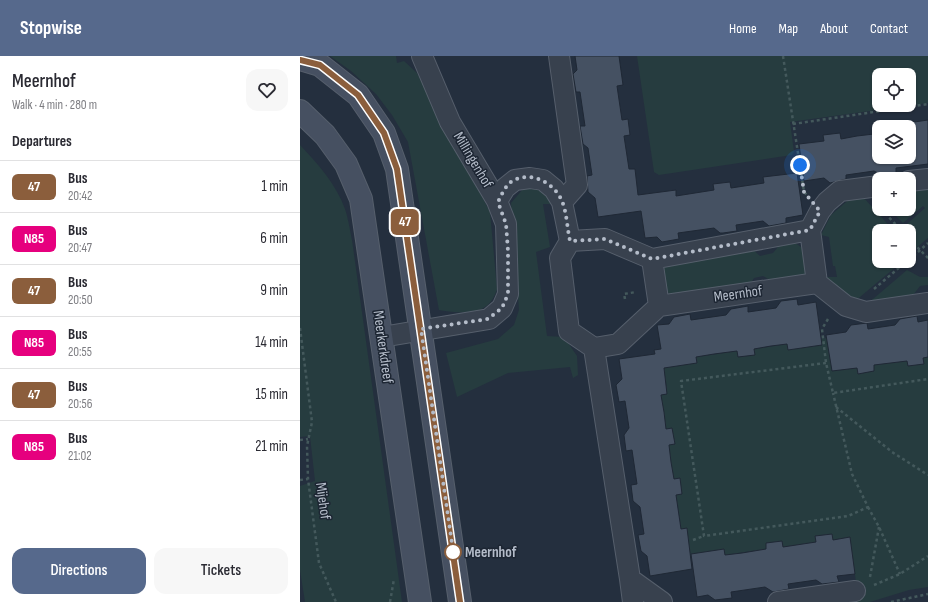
<!DOCTYPE html>
<meta charset="utf-8">
<style>
:root{--surface:#fff;--page:#f7f7f7;--text:#2b2b33;--muted:#7c7c81;--line:#e1e1e2;--accent:#56698c}
body{margin:0;font-family:"Sofia Sans Condensed",sans-serif;background:var(--page);color:var(--text);height:100vh;display:flex;flex-direction:column;font-size:15px;white-space:nowrap}
*{box-sizing:border-box;margin:0}
p{font-size:13px;color:var(--muted)}
.icon{flex:none;width:22px;height:22px;fill:none;stroke:currentColor;stroke-width:2;stroke-linecap:round;stroke-linejoin:round}
.map{position:relative;flex:1;overflow:hidden}
.drawer{display:flex;flex-direction:column;background:var(--surface);width:300px}
.drawer>*{flex:none}
.badge{padding:0 8px;border-radius:6px;font-size:14px;line-height:26px}
.controls{position:absolute;left:572px;top:12px;display:grid;gap:8px}
.controls a{display:grid;place-items:center;width:44px;height:44px;border-radius:8px;background:var(--surface);box-shadow:0 1px 3px #0004;font-size:20px}
.you{position:absolute;width:20px;height:20px;margin:-10px;border:3px solid #fff;border-radius:50%;background:#1a73e8;box-shadow:0 0 0 6px #1a73e833}
.map>.badge{position:absolute;translate:-50% -50%;box-shadow:0 0 0 2px #fff}
h2{padding:0 12px;font-size:15px;line-height:36px}
.round{display:grid;place-items:center;flex:none;width:42px;height:42px;border-radius:12px;background:var(--page)}
.head{display:flex;align-items:center;justify-content:space-between;height:68px;padding:0 12px}
h1{font-size:19px;font-weight:600;line-height:30px}
.primary-button{display:flex;gap:8px;margin-top:auto;padding:8px 12px}
.primary-button a{flex:1;height:46px;border-radius:12px;background:var(--accent);color:#fff;font-size:16px;font-weight:600;line-height:46px;text-align:center}
.primary-button a+a{background:var(--page);color:var(--text)}
ul{padding:0;list-style:none}
li{display:flex;align-items:center;gap:12px;height:52px;padding:0 12px;border-top:1px solid var(--line)}
li div{flex:1}
li b{display:block;font-size:15px}
li em{font-style:normal}
li .badge{min-width:44px;font-weight:700;text-align:center}
header{display:flex;align-items:center;gap:24px;box-sizing:border-box;height:56px;padding:0 20px;background:var(--accent);color:#fff}
header strong{font-size:19px}
nav{display:flex;gap:22px;margin-inline-start:auto;font-size:14px}
main{display:flex;flex:1;min-height:0}
.map>svg:first-child{display:block}
.green{fill:#263c3f;fill-rule:evenodd}
.building{fill:#455162;stroke:#1f2835;fill-rule:evenodd}
.lines{fill:none;stroke-linecap:round;stroke-linejoin:round}
.street-casing{stroke:#565f6c;stroke-width:22}
.secondary-casing{stroke:#565f6c;stroke-width:24}
.path{stroke:#44595c;stroke-width:2.5;stroke-dasharray:3 3;stroke-linecap:butt}
.street{stroke:#38414e;stroke-width:20}
.secondary{stroke:#465061;stroke-width:22}
.line-casing{stroke:#fff;stroke-width:9}
.line{stroke:#8b5e3c;stroke-width:6}
.walk{stroke:#b4bcc9;stroke-width:4;stroke-dasharray:0 7.2}
.stop-dot{fill:#fff;stroke:#8b5e3c;stroke-width:2}
.labels{text-anchor:middle;dominant-baseline:central;stroke-width:3;stroke-linejoin:round;paint-order:stroke}
.street-label{font-size:15px;fill:#b4bcc9;stroke:#1d2633}
.stop-label{font-size:15px;font-weight:bold;fill:#b4bcc9;stroke:#1d2633;text-anchor:start}
</style>
<header>
<strong>Stopwise</strong>
<nav><a>Home</a><a>Map</a><a>About</a><a>Contact</a></nav>
</header>
<main>
<section class="drawer">
<div class="head"><div><h1>Meernhof</h1><p>Walk · 4 min · 280 m</p></div><a class="round"><svg class="icon" aria-label="heart" viewBox="0 0 24 24"><path d="M12 20l-8-8c-3-5 5-10 8-4 3-6 11-1 8 4z"/></svg></a></div>
<h2>Departures</h2>
<ul>
<li><span class="badge" style="background:#8b5e3c;color:#fff">47</span><div><b>Bus</b><p>20:42</p></div><em>1 min</em></li>
<li><span class="badge" style="background:#e6007e;color:#fff">N85</span><div><b>Bus</b><p>20:47</p></div><em>6 min</em></li>
<li><span class="badge" style="background:#8b5e3c;color:#fff">47</span><div><b>Bus</b><p>20:50</p></div><em>9 min</em></li>
<li><span class="badge" style="background:#e6007e;color:#fff">N85</span><div><b>Bus</b><p>20:55</p></div><em>14 min</em></li>
<li><span class="badge" style="background:#8b5e3c;color:#fff">47</span><div><b>Bus</b><p>20:56</p></div><em>15 min</em></li>
<li><span class="badge" style="background:#e6007e;color:#fff">N85</span><div><b>Bus</b><p>21:02</p></div><em>21 min</em></li>
</ul>
<div class="primary-button"><a>Directions</a><a>Tickets</a></div>
</section>
<div class="map">
<svg width="628" height="546" viewBox="0 0 628 546">
<rect width="100%" height="100%" fill="#242f3e"/>
<path class="green" d="M30 0H96L97 7 104 5 117 17 190 156 197 233C189 261 163 258 139 254L108 86 92 59 76 38 51 15Z
M337 0H628V47L490 66 494 96 492 99 359 119 354 116ZM579 19H609V49H579Z
M0 89C18 108 36 128 45 153 48 162 50 174 52 184L102 546H5L0 514V430L15 425 10 380 0 381Z
M628 130V182L609 198V175H599L625 152 623 150 603 167 589 153H609V133Z
M242 132 253 148H243L250 191 236 196 247 280 264 281 277 300 278 319 273 322 270 311 208 317 157 341 146 297 198 283 214 269 219 254 211 147 223 133Z
M552 141H563L594 175H579V205H595L598 209 554 246 530 228 526 221H537L535 210H533L529 181 521 179 531 159Z
M488 185C510 191 506 200 507 220L479 229 463 220 454 222 447 233 372 240 365 234 362 216 367 207 449 190 460 200 473 197 482 186Z
M607 214 620 221H628V229L620 230 610 243 566 249Z
M527 282 532 315 557 312 558 318 574 315 573 309 607 305 608 310 624 308 623 302 628 301V531L609 534 570 546H516L558 541 550 481 533 484 531 478 515 480 516 486 483 491 482 485 466 487V493L425 499 424 493 408 496 409 502 385 505 387 472 381 473 376 439 382 438 380 422 373 423 368 389 375 388 372 372 366 373 361 339 367 338 366 326 360 315 367 305 397 307 396 301 437 295 439 301 454 299V293Z"/>
<path class="building" d="M275 0H319L323 29 317 30 322 64 328 63 330 79 324 80 329 113H335L338 139 376 134V140L414 134 413 128 430 126 431 132 464 127 463 121 497 117 503 159 486 162V167L469 170 463 165 436 169 437 175 423 177H420L414 172 378 177 379 183 362 186 357 181 345 182 341 155 298 161 295 142 288 136 287 120 292 119 288 92 283 88 280 70H285L280 36H276L273 18 277 14Z
M628 64V108L596 112V118L584 120 574 115 546 119V123L530 127 524 122 504 125 499 88 524 85 523 79 540 77 541 83 557 80 574 78 573 72ZM579 71H609V101H579Z
M497 243 498 249 516 246 522 289 488 294 487 288 471 290 454 293 455 299 438 301 437 295 414 298 396 301 397 307 364 312 367 338 361 339 364 356 366 373 372 372 375 388 369 389 371 406 374 423 380 422 382 438 376 439 381 473 387 472 392 513 350 520 347 500 341 495 338 479 344 478 340 451 333 445 331 429 337 428 332 394 326 395 324 379 329 372 325 345 319 346 316 329 322 323 319 303 355 298 354 294 361 293 357 269 369 268 374 261 390 258 391 264 426 259 431 253 448 250V256L476 252 481 245Z
M617 260 618 266 628 264V301L623 302 624 308 608 310 607 305 574 309V315L558 318 557 312 532 315 526 279 546 276 551 269 567 267 568 273 595 269 600 263Z
M532 478 533 484 550 481 555 518 537 520 539 526 522 528 516 524 488 528 489 533 473 536 465 531 431 536 432 542 415 544 408 539 397 541 391 498 424 493 425 499 442 497 466 493V487L482 485 483 491 516 486 515 480Z"/>
<g class="lines">
<g class="street-casing">
<path id="street" d="M259 0 277 129 262 146
M609 125 628 123
M579 130 540 135 527 146 520 155 510 174 517 227 546 250 566 256 628 247
M197 145 205 132 215 124 230 122 243 124 254 133 262 146 270 185 260 202 269 275 294 292 330 523 362 546
M270 185 305 183 352 203 359 250 318 288 294 292
M352 203 510 174
M359 250 517 227
M82 281 189 263 202 252 208 238 206 168 197 145 150 66 122 0
M330 523 333 546
M478 546 555 535"/>
</g>
<g class="secondary-casing">
<path id="secondary" d="M0 3 20 9 58 39 84 77 97 113 160 546
M0 55 25 79 46 108 61 143 120 546"/>
</g>
<path class="path" d="M483 0 504 136 507 139
M493 68 628 48
M581 153 602 175
M609 183 628 202
M609 204 628 187
M574 233 607 205
M325 243 324 238 336 236
M528 263 522 273 526 307 533 337 628 323
M0 272 12 366 7 390 8 423 19 507 36 546
M526 307 381 325 404 480 548 460 568 451 552 418 533 337
M536 351 592 396 628 419
M0 384 8 383
M0 424 8 423
M568 451 579 471 600 518
M393 484 404 480
M570 521 579 471
M574 529 600 518 628 500
M90 546 94 523
M591 546 628 538"/>
<use href="#street" class="street"/>
<use href="#secondary" class="secondary"/>
</g>
<g class="lines">
<g class="line-casing">
<path id="line" d="M0 4 20 9 58 39 84 77 97 113 160 546"/>
</g>
<use href="#line" class="line"/>
<path class="walk" d="M153 496 154 501 121 273 188 263 202 252 208 238V195L206 168 198 146C202 138 206 128 214 124 233 115 255 128 262 145 267 157 267 172 270 185L305 183 352 203 510 174 520 155 504 136 500 109"/>
</g>
<circle class="stop-dot" cx="153" cy="496" r="8"/>
<g class="labels">
<g class="street-label">
<text transform="translate(173 104) rotate(59)">Millingenhof</text>
<text transform="translate(438 238) rotate(-8)">Meernhof</text>
<text transform="translate(83 291) rotate(82)">Meerkerkdreef</text>
<text transform="translate(23 445) rotate(82)">Mijehof</text>
</g>
<g class="stop-label">
<text x="165" y="496">Meernhof</text>
</g>
</g>
</svg>
<div class="controls">
<a><svg class="icon" aria-label="locate" viewBox="0 0 24 24"><circle cx="12" cy="12" r="6"/><path d="M12 2v4M12 18v4M2 12h4M18 12h4"/></svg></a>
<a><svg class="icon" aria-label="layers" viewBox="0 0 24 24"><path d="M12 4l9 5-9 5-9-5zM3 14l9 5 9-5"/></svg></a>
<a>+</a>
<a>−</a>
</div>
<div class="you" style="left:500px;top:109px"></div>
<b class="badge" style="left:105px;top:166px;background:#8b5e3c;color:#fff">47</b>
</div>
</main>
